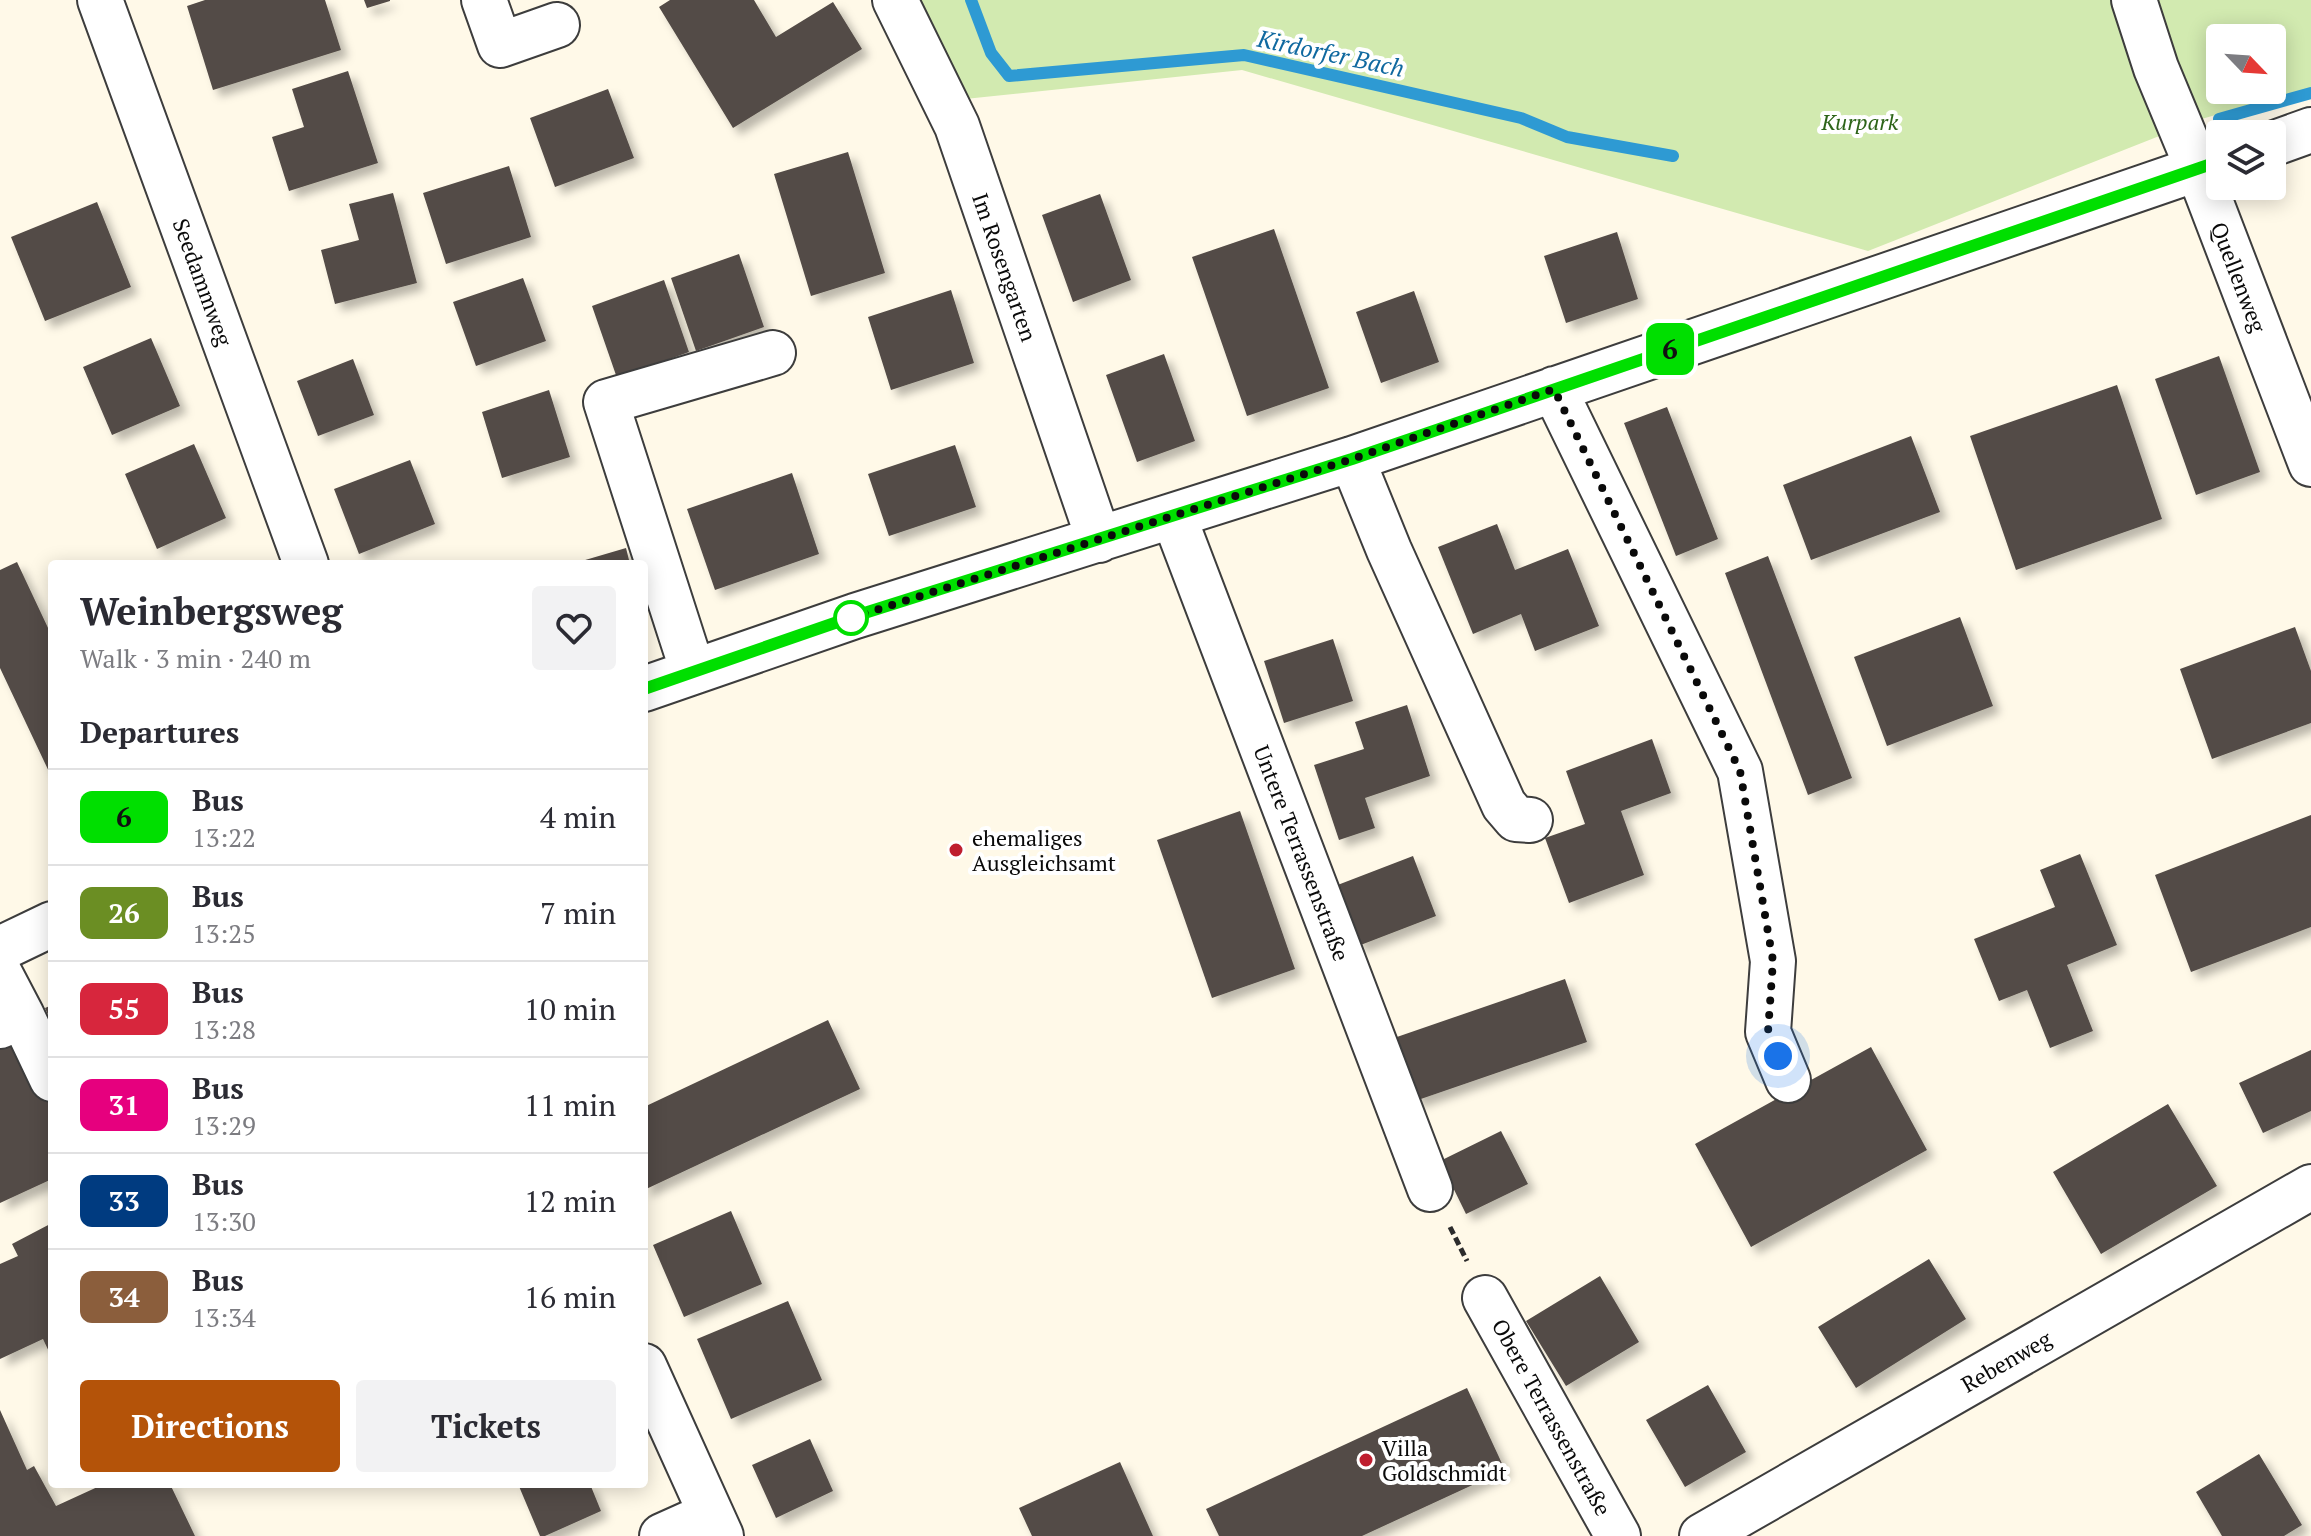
<!DOCTYPE html>
<meta charset="utf-8">
<style>
:root{--surface:#fff;--page:#f2f2f3;--text:#2b2b33;--muted:#7c7c81;--line:#e1e1e2;--accent:#b45309}
body{margin:0;font-family:"PT Serif",serif;background:var(--page);color:var(--text);height:100vh;display:flex;flex-direction:column;font-size:30px;white-space:nowrap}
*{box-sizing:border-box;margin:0}
p{font-size:26px;color:var(--muted)}
.icon{flex:none;width:44px;height:44px;fill:none;stroke:currentColor;stroke-width:2;stroke-linecap:round;stroke-linejoin:round}
.map{position:relative;flex:1;overflow:hidden}
.details{position:absolute;left:48px;top:560px;width:600px;height:928px;display:flex;flex-direction:column;background:var(--surface);border-radius:8px;box-shadow:0 4px 20px #0003}
.details>*{flex:none}
.badge{padding:0 16px;border-radius:12px;font-size:28px;line-height:52px}
.needle{width:52px;rotate:115deg}
.controls{position:absolute;left:2206px;top:24px;display:grid;gap:16px}
.controls a{display:grid;place-items:center;width:80px;height:80px;border-radius:8px;background:var(--surface);box-shadow:0 4px 20px #0003;font-size:40px}
.you{position:absolute;width:40px;height:40px;margin:-20px;border:6px solid #fff;border-radius:50%;background:#1a73e8;box-shadow:0 0 0 12px #1a73e833}
.map>.badge{position:absolute;translate:-50% -50%;box-shadow:0 0 0 4px #fff}
h2{padding:0 32px;font-size:30px;line-height:72px}
.round{display:grid;place-items:center;flex:none;width:84px;height:84px;border-radius:8px;background:var(--page)}
.summary{display:flex;align-items:center;justify-content:space-between;height:136px;padding:0 32px}
h1{font-size:38px;font-weight:700;line-height:60px}
.button{display:flex;gap:16px;margin-top:auto;padding:16px 32px}
.button a{flex:1;height:92px;border-radius:8px;background:var(--accent);color:#fff;font-size:32px;font-weight:700;line-height:92px;text-align:center}
.button a+a{background:var(--page);color:var(--text)}
ul{padding:0;list-style:none}
li{display:flex;align-items:center;gap:24px;height:96px;padding:0 32px;border-top:2px solid var(--line)}
li div{flex:1}
li b{display:block;font-size:30px}
li em{font-style:normal}
li .badge{min-width:88px;font-weight:700;text-align:center}
.map>svg:first-child{display:block}
.green{fill:#d2eab0;fill-rule:evenodd}
.lines{fill:none;stroke-linecap:round;stroke-linejoin:round}
.stream{stroke:#2e9ad3;stroke-width:12}
.building{fill:#534b46;filter:url(#shadow)}
.minor-casing{stroke:#3d3d3d;stroke-width:48}
.path{stroke:#2c2c2c;stroke-width:5;stroke-dasharray:8 4;stroke-linecap:butt}
.minor{stroke:#fff;stroke-width:44}
.line-casing{stroke:#fff;stroke-width:18}
.line{stroke:#00df00;stroke-width:12}
.walk{stroke:#0a0a0a;stroke-width:8;stroke-dasharray:0 14.4}
.stop-dot{fill:#fff;stroke:#00df00;stroke-width:4}
.poi-dot{fill:#bf1e2f;stroke:#fff;stroke-width:3}
.labels{text-anchor:middle;dominant-baseline:central;stroke-width:8;stroke-linejoin:round;paint-order:stroke}
.park-label{font-size:22px;font-style:italic;fill:#2d6419;stroke:#fff}
.street-label{font-size:22px;fill:#0a0a0a;stroke:#fff}
.poi-label{font-size:22px;fill:#0a0a0a;stroke:#fff;text-anchor:start}
.water-label{font-size:24px;font-style:italic;fill:#1069a0;stroke:#fff}
</style>
<div class="map">
<svg width="2311" height="1536" viewBox="0 0 2311 1536">
<defs>
<filter id="shadow"><feDropShadow dx="7" dy="7" stdDeviation="4" flood-color="#0004"/></filter>
</defs>
<rect width="100%" height="100%" fill="#fff9e8"/>
<path class="green" d="M915 0H2311V88L2205 118 1868 251 1242 70 965 99ZM2220 38H2272V90H2220Z"/>
<g class="lines">
<path class="stream" d="M971 0 991 53 1009 76 1244 55 1521 118 1567 137 1673 156
M2219 119 2311 93"/>
</g>
<path class="building" d="M205 0H325L341 50 213 90 187 6Z
M364 0H390V1L367 8Z
M670 0H754L776 37 833 2 862 49 733 128 659 7Z
M348 71 378 163 289 191 272 137 304 127 292 89Z
M608 89 634 158 555 187 530 118Z
M848 152 885 273 811 296 774 174Z
M509 166 531 237 446 264 423 193Z
M393 193 417 283 335 304 321 250 359 240 349 204Z
M1100 194 1131 280 1073 302 1042 215Z
M97 202 131 287 45 321 11 237Z
M1274 229 1329 388 1247 416 1192 257Z
M1617 232 1638 299 1566 323 1544 256Z
M739 254 764 327 696 351 671 278Z
M523 278 546 341 476 366 453 302Z
M664 280 689 352 617 378 592 306Z
M951 290 974 363 891 390 868 317Z
M1414 291 1439 362 1381 383 1356 312Z
M151 338 180 406 112 435 83 367Z
M1164 354 1195 441 1137 462 1106 375Z
M2219 356 2260 472 2196 495 2155 379Z
M353 359 374 415 318 436 297 381Z
M2117 385 2162 519 2016 570 1970 436Z
M549 390 570 457 502 478 482 412Z
M1667 407 1718 539 1676 556 1624 423Z
M1911 436 1940 512 1811 560 1783 485Z
M194 444 226 518 157 549 125 474Z
M955 445 976 507 889 536 868 474Z
M410 460 435 524 359 554 334 489Z
M792 473 819 554 715 590 687 509Z
M1497 524 1515 570 1568 549 1599 626 1535 651 1521 614 1473 634 1438 547Z
M626 548 630 564H575V563Z
M1768 556 1852 778 1808 795 1725 573Z
M17 562 49 630 52 628V778L0 668V570Z
M1960 617 1993 706 1887 746 1854 657Z
M2295 627 2311 671V723L2212 759 2180 669Z
M1333 639 1353 701 1284 723 1264 661Z
M1407 705 1430 776 1365 798 1375 828 1339 840 1314 765 1364 749 1355 722Z
M1652 739 1671 793 1621 811 1644 875 1569 903 1545 838 1585 824 1566 771Z
M1240 811 1295 969 1212 998 1157 840Z
M2311 815V927L2191 972 2155 875Z
M2080 854 2117 945 2067 965 2093 1031 2050 1048 2027 990 1999 1001 1974 939 2055 907 2040 870Z
M1413 856 1436 916 1358 946 1335 886Z
M1565 979 1587 1042 1415 1101 1394 1038Z
M52 1005V1024L45 1008Z
M828 1020 860 1089 644 1190V1107Z
M18 1034 52 1105V1179L0 1203V1042Z
M1871 1047 1927 1150 1751 1247 1695 1144Z
M2311 1050V1111L2263 1133 2239 1083Z
M2168 1104 2217 1186 2101 1254 2053 1172Z
M1501 1131 1528 1184 1466 1214 1440 1161Z
M731 1211 762 1284 684 1317 653 1245Z
M52 1223V1358L43 1339 0 1359V1264L18 1256 12 1244Z
M1929 1259 1966 1319 1856 1388 1818 1327Z
M1600 1276 1639 1342 1566 1386 1526 1321Z
M788 1301 822 1380 731 1419 697 1339Z
M1708 1385 1746 1452 1685 1487 1646 1420Z
M1467 1388 1505 1470 1362 1536H1219L1206 1509Z
M0 1410 27 1470 34 1466 56 1506 104 1484H170L195 1536H0Z
M810 1439 833 1491 776 1518 752 1465Z
M2259 1454 2302 1525 2284 1536H2222L2196 1492Z
M1120 1462 1153 1536H1032L1019 1508Z
M518 1484H590L601 1511 545 1536H540Z"/>
<g class="lines">
<g class="minor-casing">
<path id="minor" d="M100 0 306 564
M484 0 500 45 557 25
M895 0 957 126 1099 540
M2134 0 2156 68 2198 169 2311 464
M2272 144 2311 130
M1554 389 1740 771 1773 961 1768 1032 1788 1080
M1352 459 1389 550 1504 805 1516 819 1530 820
M1174 517 1430 1189
M693 672 606 402 773 353
M644 689 855 616 1352 459 2220 161
M0 949 52 924
M0 974 22 1016 0 1026
M22 1016 52 1079
M1485 1298 1618 1536
M644 1366 721 1536
M662 1536 711 1514
M1702 1536 2311 1187"/>
</g>
<path class="path" d="M1450 1227 1467 1261"/>
<use href="#minor" class="minor"/>
</g>
<g class="lines">
<g class="line-casing">
<path id="line" d="M644 689 855 616 1352 459 2220 161"/>
</g>
<use href="#line" class="line"/>
<path class="walk" d="M851 618 1352 459 1554 389 1740 771 1773 961 1768 1032 1778 1056"/>
</g>
<circle class="stop-dot" cx="851" cy="618" r="16"/>
<g class="poi-dot">
<circle cx="956" cy="850" r="8"/>
<circle cx="1366" cy="1460" r="8"/>
</g>
<g class="labels">
<g class="park-label">
<text x="1860" y="121">Kurpark</text>
</g>
<g class="street-label">
<text transform="translate(1005 267) rotate(71)">Im Rosengarten</text>
<text transform="translate(2239 277) rotate(69)">Quellenweg</text>
<text transform="translate(203 282) rotate(70)">Seedammweg</text>
<text transform="translate(1302 853) rotate(69)">Untere Terrassenstraße</text>
<text transform="translate(2006 1361) rotate(-30)">Rebenweg</text>
<text transform="translate(1552 1417) rotate(61)">Obere Terrassenstraße</text>
</g>
<g class="poi-label">
<text x="972" y="837">ehemaliges<tspan x="972" dy="25">Ausgleichsamt</tspan></text>
<text x="1382" y="1447">Villa<tspan x="1382" dy="25">Goldschmidt</tspan></text>
</g>
<g class="water-label">
<text transform="translate(1331 53) rotate(12)">Kirdorfer Bach</text>
</g>
</g>
</svg>
<div class="controls">
<a><svg class="needle" viewBox="-14 -14 28 28"><path d="M0-13l5 13h-10z" fill="#e53935"/><path d="M0 13l5-13h-10z" fill="#7c7c81"/></svg></a>
<a><svg class="icon" aria-label="layers" viewBox="0 0 24 24"><path d="M12 4l9 5-9 5-9-5zM3 14l9 5 9-5"/></svg></a>
</div>
<div class="you" style="left:1778px;top:1056px"></div>
<b class="badge" style="left:1670px;top:349px;background:#00df00;color:#111">6</b>
<section class="details">
<div class="summary"><div><h1>Weinbergsweg</h1><p>Walk · 3 min · 240 m</p></div><a class="round"><svg class="icon" aria-label="heart" viewBox="0 0 24 24"><path d="M12 20l-8-8c-3-5 5-10 8-4 3-6 11-1 8 4z"/></svg></a></div>
<h2>Departures</h2>
<ul>
<li><span class="badge" style="background:#00df00;color:#111">6</span><div><b>Bus</b><p>13:22</p></div><em>4 min</em></li>
<li><span class="badge" style="background:#6b8e23;color:#fff">26</span><div><b>Bus</b><p>13:25</p></div><em>7 min</em></li>
<li><span class="badge" style="background:#d7263d;color:#fff">55</span><div><b>Bus</b><p>13:28</p></div><em>10 min</em></li>
<li><span class="badge" style="background:#e6007e;color:#fff">31</span><div><b>Bus</b><p>13:29</p></div><em>11 min</em></li>
<li><span class="badge" style="background:#003b80;color:#fff">33</span><div><b>Bus</b><p>13:30</p></div><em>12 min</em></li>
<li><span class="badge" style="background:#8b5e3c;color:#fff">34</span><div><b>Bus</b><p>13:34</p></div><em>16 min</em></li>
</ul>
<div class="button"><a>Directions</a><a>Tickets</a></div>
</section>
</div>
